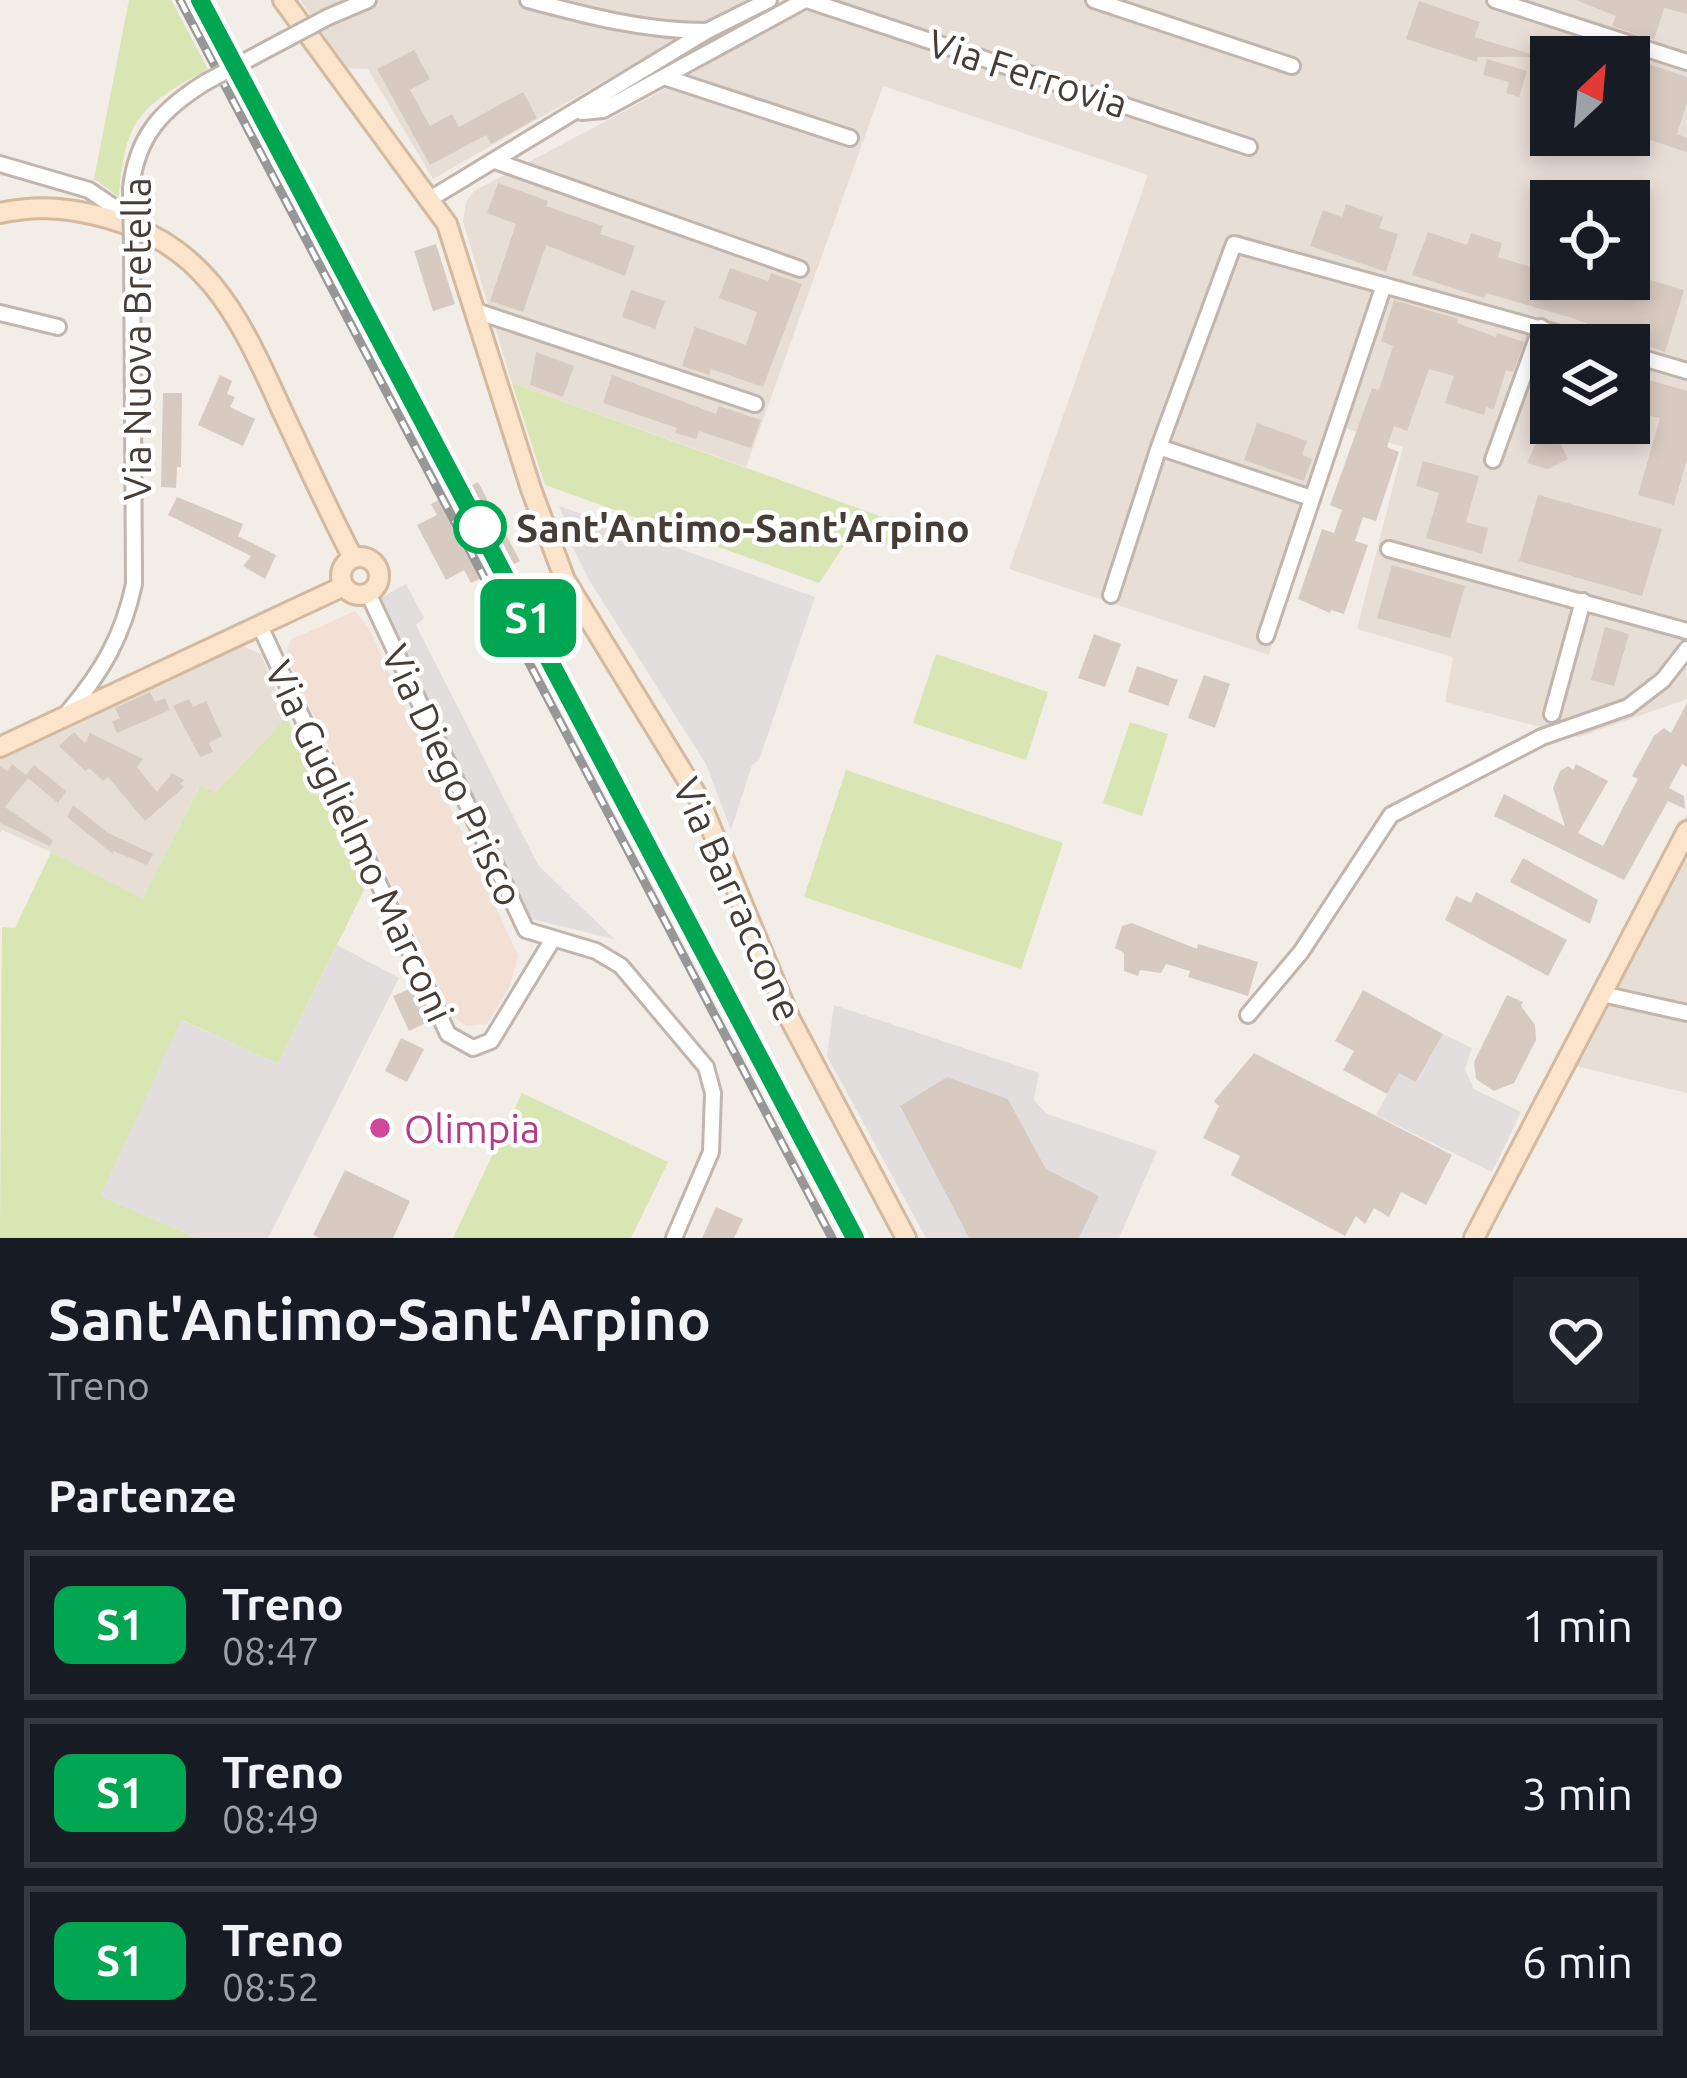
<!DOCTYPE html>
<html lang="it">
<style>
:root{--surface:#171b24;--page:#20242c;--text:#f1f3f6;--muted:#9ea1a6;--line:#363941}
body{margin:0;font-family:Ubuntu,sans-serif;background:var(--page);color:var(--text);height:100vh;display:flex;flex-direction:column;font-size:45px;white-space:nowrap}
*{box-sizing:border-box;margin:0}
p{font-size:39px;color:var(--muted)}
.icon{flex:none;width:66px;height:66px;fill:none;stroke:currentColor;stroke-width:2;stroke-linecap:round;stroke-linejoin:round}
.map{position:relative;height:1238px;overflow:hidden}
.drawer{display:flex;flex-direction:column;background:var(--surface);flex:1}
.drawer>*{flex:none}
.badge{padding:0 24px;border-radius:18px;font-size:42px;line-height:78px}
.needle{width:78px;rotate:26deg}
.buttons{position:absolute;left:1530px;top:36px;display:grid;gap:24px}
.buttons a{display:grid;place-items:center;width:120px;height:120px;border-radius:0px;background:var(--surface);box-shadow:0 6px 18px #0003;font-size:60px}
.map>.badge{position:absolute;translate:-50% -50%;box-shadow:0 0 0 6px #fff}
h2{padding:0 48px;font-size:45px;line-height:108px}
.round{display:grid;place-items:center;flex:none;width:126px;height:126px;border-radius:0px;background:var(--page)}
.summary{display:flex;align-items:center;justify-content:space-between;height:204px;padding:0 48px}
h1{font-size:57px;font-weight:700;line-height:90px}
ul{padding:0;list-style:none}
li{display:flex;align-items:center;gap:36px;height:150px;margin:0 24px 18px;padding:0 24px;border:6px solid var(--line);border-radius:0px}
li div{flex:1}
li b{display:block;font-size:45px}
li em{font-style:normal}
li .badge{min-width:132px;font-weight:700;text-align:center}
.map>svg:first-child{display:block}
.residential{fill:#e7ded6;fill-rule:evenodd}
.commercial{fill:#f3e0d5}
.green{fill:#d9e5b3}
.parking{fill:#e1dedd}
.building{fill:#d7cac1}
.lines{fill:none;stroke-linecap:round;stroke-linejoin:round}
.street-casing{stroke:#c1b6ae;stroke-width:20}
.secondary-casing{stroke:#d3b99d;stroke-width:24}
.street{stroke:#fff;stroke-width:14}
.secondary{stroke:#fbe4ca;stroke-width:18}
.rail-casing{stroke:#979797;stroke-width:9}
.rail{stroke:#fff;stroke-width:4.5;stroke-dasharray:14;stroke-linecap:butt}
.street-bridge-casing{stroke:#c1b6ae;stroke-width:20;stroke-linecap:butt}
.street-bridge{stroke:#fff;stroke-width:14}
.line-casing{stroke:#fff;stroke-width:27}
.line{stroke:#00a651;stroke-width:18}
.stop-dot{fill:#fff;stroke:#00a651;stroke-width:6}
.hotel-dot{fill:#d1479c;stroke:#fff;stroke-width:4.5}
.labels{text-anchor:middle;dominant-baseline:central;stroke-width:9;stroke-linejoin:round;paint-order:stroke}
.street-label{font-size:39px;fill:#463d37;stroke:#fff}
.stop-label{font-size:39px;font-weight:bold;fill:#463d37;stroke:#fff;text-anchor:start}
.hotel-label{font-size:39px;fill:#b23c85;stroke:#fff;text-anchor:start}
</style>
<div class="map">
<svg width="1687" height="1238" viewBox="0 0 1687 1238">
<rect width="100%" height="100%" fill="#f3ede8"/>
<path class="residential" d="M300 0H746L433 179 368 69 347 68Z
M820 0H1687V699L1579 737 1445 702 1453 657 1357 629 1403 447 1339 426 1313 499 1269 655 1009 569 1148 175 883 86 746 467 512 383 463 222 466 202 474 191 640 103ZM1551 57H1629V135H1551ZM1551 201H1629V279H1551ZM1551 345H1629V423H1551Z
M240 645 261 654 287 717 214 794 199 787 143 900 51 852 2 830 0 833V757Z
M1687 814V1093L1555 1061Z"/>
<path class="commercial" d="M355 611 370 630 518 956 510 986 487 1024 467 1026 453 1017 286 655 290 640Z"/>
<path class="green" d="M129 0H171L208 69C139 107 125 118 119 197L94 179Z
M512 383 910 527 902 550 853 532 819 583 545 485Z
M936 654 1048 692 1026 760 913 723Z
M287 717 364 890 278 1064 182 1020 101 1196 197 1238H0L2 927 15 928 51 852 143 899 200 786 215 793Z
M1130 722 1168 734 1142 816 1103 803Z
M846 770 1063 843 1021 969 804 897Z
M522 1093 668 1162 631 1238H453Z"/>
<path class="parking" d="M559 506 815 597 759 760 752 765 731 830 706 764 589 580 572 546 575 544Z
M406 584 424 618 416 625 538 865 614 939 531 919 520 904 379 599Z
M337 945 399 978 268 1238H197L101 1196 181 1020 278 1064Z
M834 1005 1039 1073 1034 1100 1047 1114 1157 1151 1119 1238H1079L1099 1196 1046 1169 1008 1099 947 1077 900 1106 969 1238H926L827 1056Z
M1443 1034 1472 1048 1465 1069 1474 1089 1521 1112 1492 1172 1376 1115 1399 1073 1417 1082Z"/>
<path class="building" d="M1576 0H1687V14L1664 8 1654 40 1612 26 1616 16Z
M1419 1 1480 22 1474 37 1531 54V57H1478L1477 62 1406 39Z
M414 50 430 79 410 90 430 126 452 114 459 127 523 92 537 118 491 144 486 135 430 165 377 69Z
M1487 59 1527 71 1519 97 1506 93 1509 82 1483 75Z
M1645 63 1687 77V103L1677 134 1687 138V152L1629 133V113Z
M498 183 548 201 546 206 603 226 600 234 635 246 625 276 546 245 523 312 490 301 516 224 487 213Z
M1346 204 1383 217 1379 228 1398 234 1386 272 1310 246 1323 210 1342 217Z
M1428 232 1467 245 1471 233 1502 243 1498 257 1551 273V279H1571L1601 288 1604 279 1634 286 1637 276 1684 290 1665 352 1572 318 1486 293 1484 298 1412 275Z
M436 244 455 304 433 311 414 251Z
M730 268 768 281 771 273 802 284 763 387 711 369 709 375 682 366 695 327 746 345 757 312 719 298Z
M631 290 665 301 655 329 622 317Z
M1394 300 1458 319 1457 323 1496 337 1497 333 1524 342 1513 372 1506 370 1494 409 1486 407 1484 415 1445 403 1454 376 1429 369 1407 431 1394 426 1387 447 1399 452 1376 521 1363 517 1355 541 1368 545 1344 614 1331 610 1330 613 1298 599 1322 529 1334 533 1342 510 1330 505 1372 388 1379 390 1393 346 1381 341Z
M536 352 574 366 563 397 530 385Z
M220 375 232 381 227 394 235 397 230 407 255 419 243 446 198 425Z
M612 375 716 414 719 406 761 420 751 448 699 431 696 439 675 433 677 428 603 403Z
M1645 379 1687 391V459L1674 505 1638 495 1660 418 1636 412Z
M163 393H182L181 467H177L176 488 161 487Z
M1257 423 1307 441 1302 455 1312 459 1304 481 1244 460Z
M1541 433 1558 438 1568 459 1548 469 1527 463Z
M1423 461 1479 476 1466 522 1488 528 1482 554 1426 538 1439 493 1416 486Z
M478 482 520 561 509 567 467 488Z
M1538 495 1662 529 1642 596 1519 561Z
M177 497 243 524 238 536 276 555 265 579 243 566 251 556 168 515Z
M441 499 483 577 471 583 464 570 446 580 417 525 437 515 431 504Z
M1392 565 1465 586 1450 638 1377 618Z
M1605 627 1629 634 1614 686 1591 680Z
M1094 634 1121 644 1105 687 1078 678Z
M1137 666 1178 680 1168 706 1128 692Z
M1204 675 1230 684 1215 728 1188 718Z
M150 692 155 702 165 698 170 710 117 733 112 722 120 718 115 708Z
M189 699 193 707 206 701 222 736 209 743 213 752 200 757 173 706Z
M1687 703V767L1682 764 1669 788 1684 796 1685 809 1668 801 1624 880 1494 816 1504 794 1565 826 1553 788 1560 771 1568 766 1573 770 1576 764 1608 781 1578 833 1603 846 1638 779 1632 776 1654 736 1664 728 1671 733Z
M74 732 85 743 90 733 143 759 137 767 157 792 172 773 184 780 180 784 184 787 145 821 108 777 103 781 89 768 85 771 59 746Z
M12 764 26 775 34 765 66 791 58 803 28 778 5 807 53 840 50 846 0 823V766L7 771Z
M73 805 108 833 153 854 147 865 114 851 113 854 67 817Z
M1523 858 1598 900 1590 924 1510 882Z
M1476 892 1567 940 1548 976 1445 920 1456 896 1471 903Z
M1132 923 1197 949 1198 944 1258 962 1248 996 1188 977 1190 971 1166 964 1161 973 1140 970 1138 976 1124 971V953L1115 948 1122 926Z
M414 987 430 1021 409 1031 393 996Z
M1363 990 1443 1034 1416 1082 1399 1073 1387 1094 1343 1070 1354 1051 1335 1041Z
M1507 995 1523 1002 1521 1006 1535 1025 1536 1040 1514 1083 1494 1091 1476 1079 1474 1062Z
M401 1038 424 1049 407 1082 385 1071Z
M1254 1053 1452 1155 1426 1205 1401 1192 1389 1217 1374 1208 1365 1224 1356 1216 1345 1236 1231 1175 1240 1156 1203 1138 1219 1106 1214 1101Z
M947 1077 1008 1099 1046 1169 1099 1196 1079 1238H969L900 1106Z
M345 1170 410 1201 393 1238H320L313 1235Z
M716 1207 743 1219 734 1238H702Z"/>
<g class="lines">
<g class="street-casing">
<path id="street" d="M528 0C588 16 645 31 707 31
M807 0 1249 147
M1094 0 1292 66
M1495 0 1687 62
M328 17 368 0
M664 77 850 138
M582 112 603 110 805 0
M495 161 800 269
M0 164 89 190 136 222
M131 188C137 136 162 109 206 82
M430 199 707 31 769 0
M476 311 755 404
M0 313 58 327
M1629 354 1687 371
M1159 447 1311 498
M1493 460 1541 327
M1389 549 1687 631
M368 593 526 930 596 951 621 966 706 1067 713 1093 711 1152 674 1238
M1111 595 1159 447 1234 244 1600 345
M260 626 448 1034 473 1048 491 1041 553 939
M1266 636 1384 285
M68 712C102 672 123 636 134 584L132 244
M1552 714 1583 601
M1602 994 1687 1013
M1248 1015 1301 952 1391 815 1542 737 1628 707 1663 680 1687 649"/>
</g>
<g class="secondary-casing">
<path id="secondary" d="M283 0 447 224 531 489 565 580 699 799 790 1019 906 1238
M0 213C32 206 59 207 91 214 208 239 240 319 285 417 307 464 329 512 353 558
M341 576a19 19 0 1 1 38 0a19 19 0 1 1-38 0Z
M0 747 344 586
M1474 1238 1687 831"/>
</g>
<use href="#street" class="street"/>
<use href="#secondary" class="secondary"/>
<g class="rail-casing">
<path id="rail" d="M180 0 832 1238
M200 0 855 1238"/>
</g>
<use href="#rail" class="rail"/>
<g class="street-bridge-casing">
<path id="street-bridge" d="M206 82 328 17
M131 188 132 244"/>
</g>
<use href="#street-bridge" class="street-bridge"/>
</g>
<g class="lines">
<g class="line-casing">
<path id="line" d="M200 0 855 1238"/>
</g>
<use href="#line" class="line"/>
</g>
<circle class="stop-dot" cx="480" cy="527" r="24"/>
<circle class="hotel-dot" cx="380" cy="1128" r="12"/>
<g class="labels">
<g class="street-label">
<text transform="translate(1028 73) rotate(18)">Via Ferrovia</text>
<text transform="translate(136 339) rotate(-90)">Via Nuova Bretella</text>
<text transform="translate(453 775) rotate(65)">Via Diego Prisco</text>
<text transform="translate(360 841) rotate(65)">Via Guglielmo Marconi</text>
<text transform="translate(738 899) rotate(66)">Via Barraccone</text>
</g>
<g class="stop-label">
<text x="516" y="527">Sant'Antimo-Sant'Arpino</text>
</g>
<g class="hotel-label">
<text x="404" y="1128">Olimpia</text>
</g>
</g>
</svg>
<div class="buttons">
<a><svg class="needle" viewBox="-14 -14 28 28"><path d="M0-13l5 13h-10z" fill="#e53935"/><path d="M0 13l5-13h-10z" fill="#9ea1a6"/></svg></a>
<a><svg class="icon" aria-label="locate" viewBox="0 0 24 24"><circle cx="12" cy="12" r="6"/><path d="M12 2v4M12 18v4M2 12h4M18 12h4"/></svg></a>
<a><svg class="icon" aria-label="layers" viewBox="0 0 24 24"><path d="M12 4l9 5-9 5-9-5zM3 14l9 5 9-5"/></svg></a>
</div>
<b class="badge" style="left:528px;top:618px;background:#00a651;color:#fff">S1</b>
</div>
<section class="drawer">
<div class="summary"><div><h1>Sant'Antimo-Sant'Arpino</h1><p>Treno</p></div><a class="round"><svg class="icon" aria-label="heart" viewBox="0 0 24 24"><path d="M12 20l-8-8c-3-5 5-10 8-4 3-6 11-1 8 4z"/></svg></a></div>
<h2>Partenze</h2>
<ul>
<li><span class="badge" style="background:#00a651;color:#fff">S1</span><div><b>Treno</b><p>08:47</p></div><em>1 min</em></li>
<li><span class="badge" style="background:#00a651;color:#fff">S1</span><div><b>Treno</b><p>08:49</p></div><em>3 min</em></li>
<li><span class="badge" style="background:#00a651;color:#fff">S1</span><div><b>Treno</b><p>08:52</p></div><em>6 min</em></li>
</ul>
</section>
